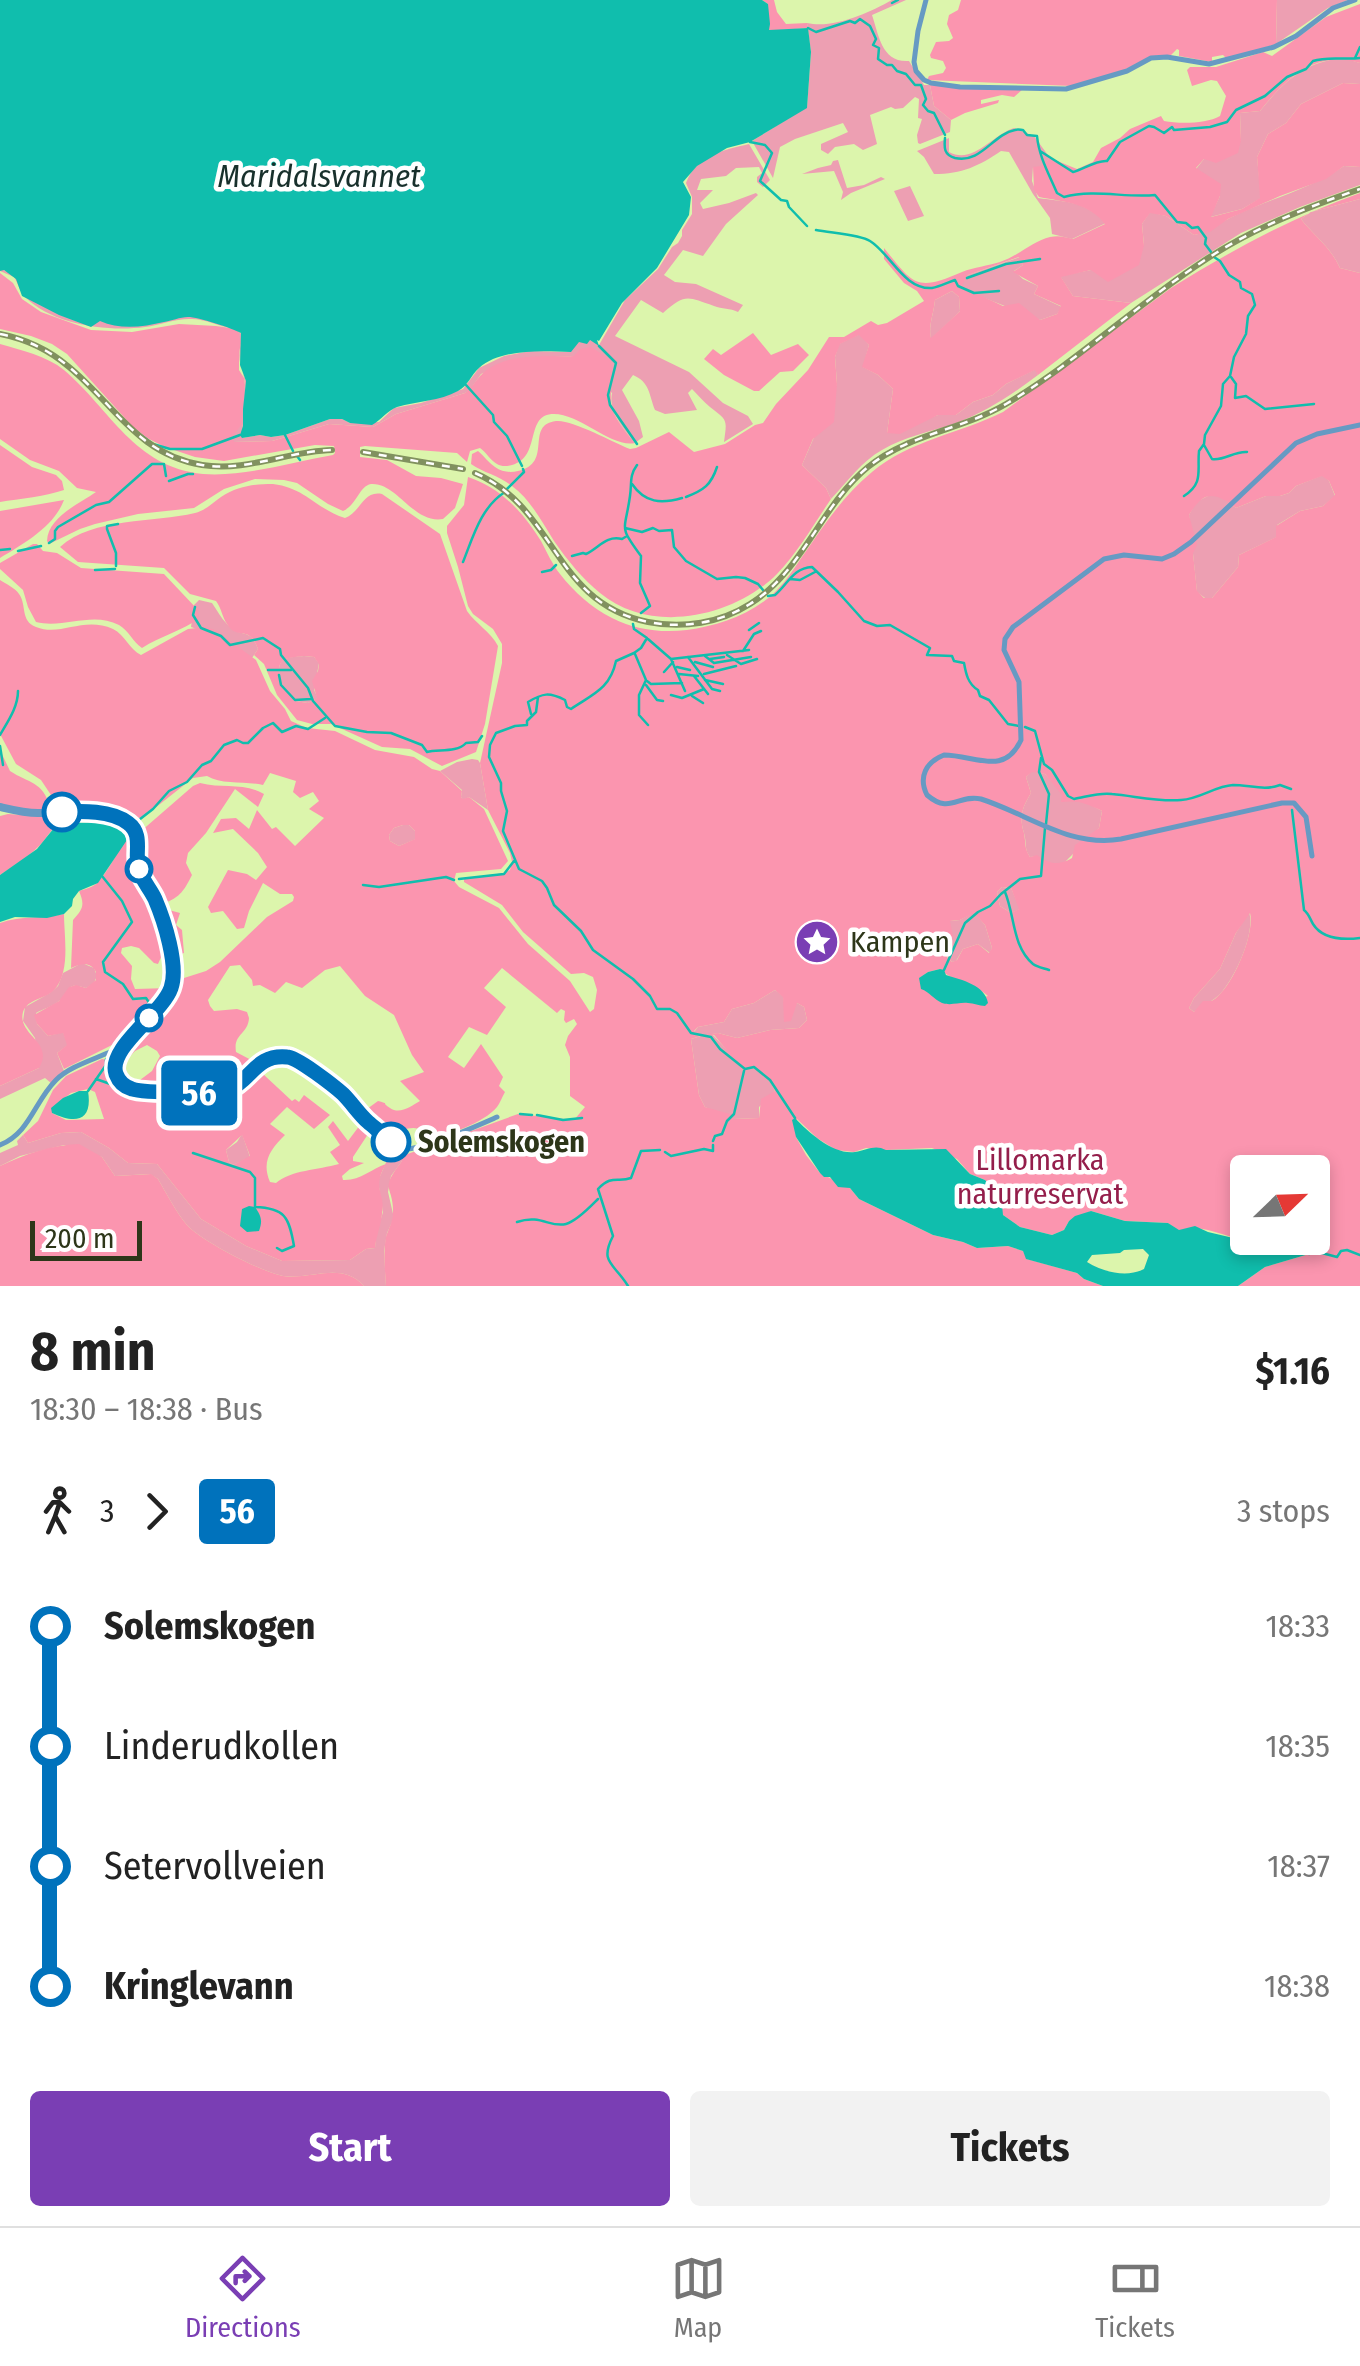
<!DOCTYPE html>
<meta charset="utf-8">
<style>
:root{--surface:#fff;--page:#f2f2f2;--text:#222;--muted:#767676;--line:#e0e0e0;--accent:#7a3eb4}
body{margin:0;font-family:"Fira Sans Condensed",sans-serif;background:var(--page);color:var(--text);height:100vh;display:flex;flex-direction:column;font-size:38px;white-space:nowrap}
*{box-sizing:border-box;margin:0}
p{font-size:32px;color:var(--muted)}
.icon{flex:none;width:55px;height:55px;fill:none;stroke:currentColor;stroke-width:2;stroke-linecap:round;stroke-linejoin:round}
.map{position:relative;height:1286px;overflow:hidden}
.side{display:flex;flex-direction:column;background:var(--surface);flex:1}
.side>*{flex:none}
.badge{padding:0 20px;border-radius:8px;font-size:35px;line-height:65px}
.needle{width:65px;rotate:67deg}
.buttons{position:absolute;left:1230px;top:1155px;display:grid;gap:20px}
.buttons a{display:grid;place-items:center;width:100px;height:100px;border-radius:10px;background:var(--surface);box-shadow:0 5px 15px #0003;font-size:50px}
.scale{position:absolute;left:30px;bottom:25px;width:112px;box-sizing:border-box;padding-left:10px;border:5px solid #2d3619;border-top:0;font-size:28px;line-height:35px;white-space:nowrap;color:#2d3619;-webkit-text-stroke:8px #fff;paint-order:stroke}
.map>.badge{position:absolute;translate:-50% -50%;box-shadow:0 0 0 5px #fff}
.legs{display:flex;align-items:center;gap:15px;height:110px;padding:0 30px;font-size:32px}
.legs p{margin-inline-start:auto}
.headline{display:flex;align-items:center;justify-content:space-between;height:170px;padding:0 30px}
h1{font-size:55px;font-weight:700;line-height:75px}
.action{display:flex;gap:20px;margin-top:auto;padding:20px 30px}
.action a{flex:1;height:115px;border-radius:10px;background:var(--accent);color:#fff;font-size:40px;font-weight:700;line-height:115px;text-align:center}
.action a+a{background:var(--page);color:var(--text)}
ul{padding:0 30px;list-style:none}
li{display:flex;align-items:center;gap:35px;height:120px;font-size:38px}
li i{display:grid;place-items:center;width:15px;height:100%;margin:0 12px;background:currentColor}
li i::after{content:'';width:25px;height:25px;margin:-12px;border:8px solid;border-radius:50%;background:var(--surface)}
li p{margin-inline-start:auto}
li:first-child i{background:linear-gradient(#0000 50%,currentColor 0)}
li:last-child i{background:linear-gradient(currentColor 50%,#0000 0)}
.dock{display:flex;justify-content:space-around;align-items:center;height:140px;border-top:2px solid var(--line);background:var(--surface);font-size:28px;color:var(--muted)}
.dock a{display:grid;justify-items:center;gap:5px}
.dock .current{color:var(--accent)}
.map>svg:first-child{display:block}
.green{fill:#ed9fb2}
.forest{fill:#fb95af;fill-rule:evenodd}
.water{fill:#10bead;fill-rule:evenodd}
.lines{fill:none;stroke-linecap:round;stroke-linejoin:round}
.stream{stroke:#10bead;stroke-width:2.5}
.minor{stroke:#669ac3;stroke-width:5}
.tertiary{stroke:#669ac3;stroke-width:8}
.rail-casing{stroke:#81915f;stroke-width:6}
.rail{stroke:#fff;stroke-width:2.5;stroke-dasharray:8;stroke-linecap:butt}
.line-1-casing{stroke:#fff;stroke-width:22}
.line-1{stroke:#0072bc;stroke-width:15}
.stop-1-dot{fill:#fff;stroke:#0072bc;stroke-width:5}
.labels{text-anchor:middle;dominant-baseline:central;stroke-width:9;stroke-linejoin:round;paint-order:stroke}
.poi-label{font-size:30px;fill:#2d3619;stroke:#fff;text-anchor:start}
.stop-label{font-size:30px;font-weight:bold;fill:#2d3619;stroke:#fff;text-anchor:start}
.park-label{font-size:30px;fill:#941e4b;stroke:#fff}
.water-label{font-size:32px;font-style:italic;fill:#18302c;stroke:#fff}
</style>
<div class="map">
<svg width="1360" height="1286" viewBox="0 0 1360 1286">
<rect width="100%" height="100%" fill="#dcf5ac"/>
<path class="green" d="M892 0H906L872 15C879 36 882 63 909 61L924 85H930L934 106 951 120 950 132 920 144 918 143 917 135 922 119 918 118 919 99 915 97 903 108 895 109 891 107 870 115 877 144 863 150 854 144 835 147 828 154 821 150V144L848 132 843 123 795 139 780 147 773 178 752 141 807 107 811 52 807 23C833 29 869 13 892 0Z
M1277 0H1348L1328 8 1276 44Z
M1343 58 1360 63V84L1343 83 1301 104 1286 123 1268 134 1257 157 1261 198 1242 209 1210 217 1220 196 1196 169 1204 159 1241 140 1240 113 1260 111C1284 82 1303 62 1343 58Z
M1014 128 1034 136 1050 158 1041 167H1033L1032 181 1038 198C1067 202 1085 201 1106 223L1072 239 1052 234 1050 218 1033 194 1009 152 1001 151C979 166 962 174 934 174L924 157 917 151 949 138V152C973 165 992 135 1014 128Z
M749 144 770 180 763 187 757 182V177L762 173 759 167 736 168 726 176 701 179 697 190H713L700 203 703 209 729 203 756 193 758 195 726 224 703 256 683 250 664 275 675 282 696 284 743 305 738 312C730 308 722 309 714 306 687 297 686 293 663 313L641 300 615 336 689 372 723 403 748 416 753 424 724 442C727 419 728 421 710 407 704 402 698 395 692 389L688 393 697 410 665 414 655 410C649 395 650 382 633 375L622 390 639 421 643 437 635 443C624 429 608 411 612 393L574 356 517 359 481 374 470 390 465 393 396 414 373 427 329 424 272 441 233 442 232 437 245 385C244 368 236 365 241 343L230 328C218 326 205 319 192 319 177 318 160 325 145 327 108 332 53 325 25 297 20 292 18 283 14 277L0 271V268L98 321 190 316 230 325 242 334 240 365 246 381 242 438 260 435 271 437 285 435 330 419H342L350 423 379 422 394 408 421 403 463 389 479 368 504 356 530 351 570 352 580 334 599 345 625 300 658 269 672 247 678 243 682 236V230L692 214V197L686 183C696 156 723 150 749 144Z
M838 160 847 188 864 185 881 177 885 179 851 193 841 200 843 192 834 171 802 174 818 168 831 165 833 161Z
M1344 166 1360 167V185L1300 207 1241 233 1131 303 1073 296 1060 276 1091 270 1144 245 1142 224 1150 212 1166 216 1194 235C1213 231 1214 226 1230 218 1267 199 1310 190 1344 166Z
M910 186 924 216 908 221 894 191Z
M1360 199V273L1340 268C1330 246 1315 237 1301 219L1311 212Z
M1020 257 1023 265 1014 271 1023 279 1038 286 1034 294 1062 307 1057 314 1040 320 977 295 961 285 968 275Z
M952 291 959 297 960 311 931 339C928 326 934 313 935 300Z
M860 334 869 345 863 367 878 375 893 389 887 433 938 415H956L973 402 993 395 1006 384 1036 369 1038 375C1013 394 986 412 956 423 931 432 905 436 882 450 862 461 847 482 831 499L826 488 802 465 837 384 835 357 839 344Z
M1323 475 1329 481 1335 496 1323 506 1300 511 1277 525V537L1239 555 1238 567 1212 598H1205L1197 592 1189 515 1196 502 1212 494 1219 495 1236 508 1266 496H1280L1289 493 1296 486Z
M199 600 212 603C217 610 221 618 227 624 240 640 249 625 258 649L252 658 215 635 191 627 194 605Z
M304 656 314 657 319 663 314 690 318 698 308 703 295 701C292 696 287 693 284 688 282 686 279 675 279 672 278 656 292 657 304 656Z
M472 759 478 760 480 763 488 810 469 797 463 800 461 797 462 790 440 771 457 762Z
M1032 771 1045 774 1069 800 1083 801 1102 811 1099 828 1064 863H1046L1037 856 1030 857C1024 849 1027 844 1024 833 1019 817 1022 808 1031 793L1026 777Z
M403 825H409L415 831 416 839 399 846 390 841 389 835 394 828Z
M1002 887 1011 888 1020 909 1011 913 1000 906 997 892Z
M974 912 985 925 992 948 990 953 978 944 963 949 956 961 952 962C939 950 946 936 950 921L960 920Z
M1249 912C1256 932 1235 978 1220 994 1213 1001 1202 1006 1194 1012L1189 1008 1194 998 1220 969 1236 933Z
M82 963 94 968 97 976 94 983 86 988C64 981 73 991 59 1001 53 1006 43 1009 36 1013L37 1024 48 1036 63 1032 68 1045 57 1053 64 1071 51 1083 45 1078 0 1099V1086L39 1068 35 1038 23 1021 25 1007 50 993 58 986 63 973Z
M775 990 783 996 785 1008 797 1003 804 1007 807 1020 799 1028 770 1030 737 1038 718 1033 712 1034 741 1065C757 1067 769 1076 775 1091L759 1107V1118L733 1119 705 1107 699 1095 691 1039 701 1036 694 1032 698 1027 724 1022 732 1009 754 1003Z
M81 1132 109 1148 128 1163 157 1164 201 1219 246 1246 282 1261 350 1260 366 1249 375 1248 376 1235 383 1212 378 1181 387 1160 402 1156V1161L391 1176 388 1192 394 1218 387 1233 384 1251 386 1286H364C342 1261 311 1280 283 1276 262 1272 201 1241 187 1225 176 1212 167 1194 158 1179L150 1174 115 1176 102 1157 64 1145 20 1156 0 1166V1153L18 1145 17 1141 23 1135 28 1143 61 1133Z
M242 1134 250 1157 233 1165 229 1162 226 1150 237 1142Z"/>
<path class="forest" d="M762 0H774L777 12 786 24 807 23 808 28 768 31V4Z
M961 0H1277L1276 44 1227 59 1223 55 1212 57V62L1179 56V50L1177 49 1171 55C1144 55 1147 60 1126 69 1109 77 1089 81 1072 86L927 80 929 76 943 73 946 68 943 61 931 58 930 55 936 42 949 41 953 38 947 24 949 15 958 10Z
M1360 4V63C1314 50 1287 78 1260 111L1240 113 1241 140 1238 153 1216 163 1204 159 1196 168 1221 184 1220 196 1211 217 1242 209 1260 198 1257 157 1268 134 1286 123 1301 104 1343 83 1360 84V167L1344 166 1326 179 1280 196 1228 219 1210 232 1194 235 1166 216 1150 213 1142 224 1144 245 1139 265 1108 282 1091 270 1061 277 1073 296 1131 303 1038 375 1035 370 1006 384 993 395 973 402 956 415H938L900 434 887 433 893 389 878 375 862 367 869 345 859 335 840 344 835 357 837 384 834 422 813 439 802 465 826 488 831 499C814 524 798 552 777 574 733 618 650 635 600 593 583 579 567 560 554 541 542 522 531 500 512 486 500 476 484 473 471 464L472 454 478 451C484 456 489 463 495 467 502 472 510 473 518 471 554 463 524 425 556 421 571 419 613 442 630 449L636 448 669 432 694 452 725 444 755 425 763 423 776 404 808 370 829 337H844L871 321 878 325 887 323 924 301 917 291 904 283 884 259V248C914 285 916 292 962 272 974 267 988 266 1000 262 1018 256 1033 241 1050 237 1059 235 1065 237 1073 239L1105 224C1089 203 1065 202 1039 197L1034 190 1033 167 1041 166 1050 158 1077 169 1093 162 1101 148 1120 138 1130 129 1161 116 1164 121C1179 124 1206 124 1220 116L1226 96 1217 81 1211 80 1192 86 1187 70 1190 67H1216L1263 52 1272 56 1326 17ZM1019 257 1023 265 1013 272 1038 286 1034 294 1061 306 1057 314 1040 320 1019 303 1003 306C989 299 975 294 962 285L968 275ZM952 291 959 297 960 311 931 338C928 326 934 313 935 300Z
M930 85 1023 89 1014 97 1002 95 981 100V104L999 100 998 103 965 113 951 120 934 106Z
M1360 193V199L1311 212 1301 219C1315 237 1330 246 1340 268L1360 273V1286H1238L1265 1267 1309 1254 1299 1238H1312V1172H1248V1238H1263C1235 1247 1207 1220 1179 1231L1168 1223 1125 1221 1091 1211 1069 1221 1064 1230 1052 1235 1020 1227 1003 1215 985 1180 970 1174 957 1159 932 1148 886 1150 866 1148 854 1152 836 1150 817 1138 797 1119 796 1137 806 1155 820 1173 850 1188 859 1199 933 1235 963 1242 977 1248 1008 1246 1023 1251 1027 1259 1077 1273 1084 1279 1103 1286H386C385 1270 383 1253 386 1237 388 1229 393 1222 393 1214 394 1184 378 1192 402 1161V1156L518 1114 574 1120 585 1107 570 1096V1057L565 1045 568 1036 577 1024 574 1019 566 1023 564 1020 565 1011 561 1009 557 1013 502 968 484 988 506 1007 487 1035 469 1027 448 1057 464 1068 481 1044 503 1077 499 1086 505 1092C502 1097 500 1103 497 1107 484 1123 446 1136 426 1140L423 1131C413 1124 404 1131 392 1131L367 1109 378 1101C392 1105 379 1101 390 1108 400 1115 411 1106 420 1101L400 1081 424 1072 412 1055 394 1015 365 996 340 966 325 970 302 988 286 982 275 993 260 985 253 986 252 980 240 965 230 966 208 1000 210 1006 214 1011 237 1009 247 1012 249 1018C248 1035 233 1033 236 1052L253 1061 240 1074 222 1060 200 1072 194 1087 148 1085 140 1080 152 1071 160 1056 157 1051 147 1045 135 1051 123 1064 119 1065 128 1046 142 1033 166 1004 176 985 184 978 206 971 220 962 267 917 293 901 294 897 292 894H280L263 883 249 911 244 928 237 929 223 911 211 913 208 907 228 870 247 874 256 880 267 867 258 853 233 829 213 833 221 819 236 818 249 829 257 810 272 829 276 827 295 846 324 818 309 809 319 801 313 792 300 798 293 792 296 781 270 773 263 785C245 781 222 785 207 776L193 778 136 823C109 807 87 814 59 807L41 780 16 764 0 734V580C6 584 15 588 19 594 27 605 20 621 36 627 61 637 83 616 113 629 125 635 129 649 141 655L188 629 205 627 215 630 256 660 270 691 285 709 291 721 307 728 335 731 375 750 414 757 432 769 440 771 462 791 461 797 463 799 469 797 484 809 508 861 501 869 456 873 454 881 459 887 499 908 528 944 570 981 590 1012 594 1009 597 990 593 977 584 973 571 974 523 932 502 905 464 882V879L467 878 504 873 510 870 512 862 510 853 488 810 480 763 502 663V644L493 629 473 614 468 606 458 567 447 533V526L464 505 468 477C501 488 523 512 541 541 547 552 552 564 560 574 574 592 592 608 612 618 636 630 661 633 687 630 718 626 753 614 776 591 787 580 795 567 804 554 824 525 844 495 872 472 908 441 961 433 1003 412L1171 288C1232 250 1293 217 1360 193ZM1322 476 1329 481 1335 495 1323 506 1300 511 1276 526V537L1239 555 1238 567 1212 598H1204L1197 591 1193 553 1197 545 1189 515C1204 490 1215 492 1236 508L1266 496H1280L1289 493 1296 486ZM1032 772 1045 774 1062 795 1061 802C1078 800 1086 803 1102 811L1099 828 1075 845 1072 858C1059 866 1048 864 1037 855L1030 857C1024 848 1026 843 1024 833 1019 817 1022 808 1031 793L1026 777ZM403 825H409L415 831V839L399 846 390 841 389 835 394 828ZM1002 887 1011 888 1019 909 1011 913 1000 906 997 892ZM974 913 985 925 992 948 989 953 978 944 963 949 957 960 952 962C944 957 943 947 946 938L950 939 953 936 950 921 960 920ZM1250 913C1255 933 1234 982 1218 996 1212 1002 1211 1001 1203 1001L1194 1012 1189 1008 1194 998 1220 969 1236 933ZM940 969C951 981 974 983 988 996 958 1005 938 1007 920 978L928 972ZM775 990 783 997 784 1022 791 1021 797 1003 804 1007 807 1020 799 1028 770 1030 737 1038 718 1033 698 1035 694 1031 698 1027 724 1022 732 1009 754 1003ZM707 1034 714 1035 743 1070 754 1067 770 1080 775 1091 761 1099 759 1118 733 1119 730 1114 705 1107 699 1095 691 1039Z
M0 273 13 283 22 299 41 312 91 330 132 332 179 324 216 326 230 328 238 332 241 343 239 353V370L244 378 245 385 241 425 232 437 234 442 272 441 329 424 373 427 396 414 465 393C472 388 475 381 481 375 503 352 545 357 574 356L580 349 591 347 611 360C614 374 610 386 611 400 611 415 626 432 635 443 612 448 580 414 554 414 524 414 542 457 512 465 507 466 502 467 497 464 491 461 486 452 480 448L470 451 467 462 457 453 365 446 360 447V457L387 460 416 476 441 478 463 484 455 508 443 519C413 524 397 482 371 484 359 486 357 505 343 511L328 504 297 483 284 480 255 479 224 489 194 508 138 514 95 524 80 529 49 544 47 541C48 517 79 504 96 492L77 488 59 471 30 460 0 439V344C21 350 47 356 64 370 111 410 134 467 203 474 247 477 290 462 333 455L335 453 334 446 315 445 224 461 195 457 165 447 147 438 132 426 67 354 52 344 31 336 0 329Z
M753 333 771 355 798 344 809 355 793 371 780 372 759 391H754L724 375 704 359 713 349 721 355Z
M0 445 32 467 56 475 62 481 64 490C47 496 19 499 0 502Z
M273 484C306 488 316 509 345 518 361 512 363 490 382 494L440 534 467 611C476 624 491 632 498 646L485 724 476 752 442 766 410 749 382 747 331 724H312L297 720 277 695 264 664 254 655 258 649C248 623 238 642 227 624 222 617 222 609 216 601L190 594 164 568 78 562 60 547C93 517 154 523 195 513 204 511 213 503 221 497 238 486 253 484 273 484ZM304 656 314 657 319 664 318 671 312 681 317 698 308 703 295 701C292 696 287 693 284 688 282 686 279 675 279 672 278 656 292 658 304 656Z
M64 500C54 527 23 544 0 558V511Z
M33 544H37L43 551 57 553 81 568 164 574 198 610 199 618C185 630 160 636 142 648 133 642 129 631 119 625 92 611 64 629 36 622L28 607 23 590 0 569V563Z
M0 750 10 771C28 783 43 781 50 807 34 814 17 808 0 804Z
M200 783C223 789 244 782 264 794L258 807 235 789 206 833 188 853 186 863 192 875C185 889 180 898 164 903L160 901 143 863 140 832 193 786Z
M8 814 121 822C142 843 129 850 137 874 148 905 176 929 158 964L154 963 139 948 131 946 122 948 121 953 132 966 131 979 135 989 169 988 166 994 122 1040 64 1069 57 1053 67 1045 63 1033 48 1036 37 1024 34 1015 59 1001 69 987 76 985 86 988 96 980V972C90 961 81 964 71 968L73 920C83 909 85 905 79 891 85 889 91 888 96 884 104 878 125 842 127 832 113 821 68 816 53 829 48 834 44 842 38 847 27 858 13 866 0 875V816Z
M169 910 180 913 176 925 182 930 184 953 181 954C171 946 165 923 169 910Z
M64 914C64 936 71 972 54 990 46 999 27 999 23 1012 17 1035 55 1042 39 1068L0 1086V923C22 915 42 919 64 914Z
M102 1059 109 1060 115 1078 126 1088 219 1095 263 1065 265 1069 263 1074 292 1101 295 1099 299 1102 304 1095 330 1115 314 1129 287 1107 270 1124 285 1135C271 1149 261 1161 270 1182L276 1183C291 1170 318 1170 339 1164L330 1152 340 1145 328 1127 333 1121 348 1141 363 1121 372 1128 353 1157V1161L364 1163 350 1169 342 1176 343 1180C360 1181 371 1169 386 1164 371 1189 386 1192 382 1214 381 1226 376 1236 375 1248L366 1249 350 1260 282 1261 246 1246 201 1219 157 1164 128 1163 109 1148 81 1132 61 1133 28 1143 23 1135 38 1121 53 1090 66 1076ZM88 1089 95 1092 104 1119 66 1120 52 1113V1108L71 1093ZM242 1135 250 1156 233 1165 229 1162 226 1150Z
M79 1144 102 1157 115 1176 151 1174 158 1179C167 1194 176 1212 187 1225 201 1241 262 1272 283 1276 311 1280 342 1261 364 1286H0V1166C25 1154 51 1145 79 1144Z"/>
<path class="water" d="M0 0H762L768 4 770 24 769 30 808 28 811 52 807 108 750 142 727 148 697 166 683 182 691 197 689 215 657 268 622 303 599 341 597 340 599 346 590 340 587 344 579 342 571 352C544 351 501 348 479 368 471 375 468 386 458 391 440 401 417 401 397 407 388 410 381 420 372 425L350 423 342 419H330L285 435 271 437 260 435 242 438 240 435 243 426V409L246 381 240 365 241 333C232 328 198 317 188 317 180 317 171 321 164 322 143 327 120 330 100 321L91 327 59 315 22 296 16 279 4 270 0 271Z
M107 822 125 829 129 837 98 883 79 891 73 899 72 906 64 914 47 918 15 917 0 922V875L37 849 54 828 66 823Z
M940 969 944 970 946 975C962 980 985 985 988 1003L985 1006C979 1006 974 1003 968 1003 959 1002 951 1006 942 1003 933 999 930 992 921 989L919 978 928 972Z
M79 1091H88C93 1122 75 1124 52 1113L51 1108 63 1098Z
M795 1118C809 1133 834 1155 855 1152 867 1150 875 1144 886 1150L946 1149 970 1174 985 1180 994 1190 1002 1205 1003 1215 1020 1227 1052 1235 1064 1230 1069 1221 1075 1216 1091 1211 1125 1221 1168 1223 1179 1230 1195 1226 1208 1232 1250 1242 1263 1238H1299L1309 1254 1265 1267 1238 1286H1103L1084 1279 1077 1273 1026 1259 1023 1251 1008 1246 977 1248 963 1242 933 1235 859 1199 850 1188 838 1187 830 1177H824L820 1173 796 1137 792 1120ZM1143 1249 1149 1255 1144 1269C1127 1278 1103 1272 1087 1262L1092 1255 1120 1253 1124 1250Z
M249 1206 255 1207C261 1216 263 1220 259 1231L247 1232 240 1226 242 1209Z"/>
<g class="lines">
<path class="stream" d="M892 3 898 0
M808 28 816 32 850 21 855 23 860 19 870 26 876 39 873 45 879 48 878 59 887 65H892L897 71 906 74 915 85H921L926 99 923 105 928 111 934 113 945 135
M1355 58 1360 47
M945 138C944 148 944 155 955 158 981 164 993 134 1015 130 1018 129 1021 130 1023 130L1027 135 1037 136C1039 157 1049 174 1057 193L1064 197C1094 189 1126 198 1155 195L1177 222 1186 223 1192 228 1198 227 1206 238 1205 244 1211 252
M750 142 765 145 772 153 760 181 781 200 787 201 789 207 807 226
M1040 151 1073 172C1084 169 1096 160 1107 161L1120 142 1149 126 1154 127 1164 133 1172 127 1174 130 1210 127 1227 122 1236 110 1265 96 1287 77 1306 69 1313 61C1327 56 1345 60 1360 58
M816 230C830 233 859 234 870 241 891 254 904 290 932 288 939 287 949 282 955 280L958 286 974 293 999 291
M967 278 1006 264 1040 259
M599 346 616 363 608 395 610 405 637 444
M1231 377 1236 384 1235 398 1246 396 1265 409 1314 404
M466 385 493 415 494 422 507 436 522 466
M134 430 153 444 170 449H202L240 435
M285 435 293 451
M1204 445 1212 459C1224 461 1234 451 1247 452
M297 456 300 460
M637 465C629 476 632 483 630 496 625 532 618 525 641 556L640 583 650 606 641 613
M169 481 188 474H193
M632 484C645 503 661 504 682 498
M507 489 524 472 523 469
M1184 496C1204 483 1197 471 1199 451L1204 444 1205 435 1221 406 1223 384 1230 376 1234 357 1246 334 1248 316 1255 305 1252 294 1241 288 1240 282 1229 275 1220 261 1214 257
M686 497C704 490 711 485 717 467
M625 528 642 532 653 528 659 531 672 530 674 547 686 561 717 579 736 577 745 578 758 584 763 590
M49 543 55 539V531L58 527 96 505 109 502 152 464H164L166 476
M0 550 10 549
M18 551 41 546
M572 556 583 553 586 554C599 548 606 535 622 539L627 536
M463 562C473 537 481 507 505 492
M116 566V553L107 529V526L118 524
M95 570 115 569
M542 572 551 570 556 565
M790 579 800 580 815 572
M768 596 775 595C788 584 793 568 812 567L838 592 864 621 877 626 890 625 930 648 927 655 952 656 954 661 964 663C966 674 968 684 978 690L980 696 989 700 1008 724 1019 726
M195 607 193 615 201 628 221 636 230 645 263 638 280 649 281 655 308 688 313 701 335 726 367 732 391 733 422 745 427 752C438 749 457 753 466 743L478 742 482 736
M749 630 759 623
M648 639 671 659 685 691
M743 651 754 634 761 631
M635 654 646 680 639 695V715L648 725
M727 655 741 664 757 659
M705 656 714 663 751 657
M688 657 712 689 720 691
M671 659 749 650
M710 659 724 657
M695 662 713 667
M677 667 690 670
M268 670H291
M664 672 673 662
M679 674 698 676
M704 674 736 666
M279 675 281 685 295 700 311 699
M694 676 708 694
M705 680 723 684
M647 681 651 684 682 683
M646 685 657 700 663 701
M671 695 682 698 704 689
M692 696 703 703
M538 697 536 712 527 721V725L515 726 496 733 490 745 489 757 501 783V791L507 811 503 831 519 869 542 881 547 888 554 905 581 931 593 950 633 979 650 996 657 1009H670L677 1013 691 1033 711 1037 720 1049 745 1069 754 1067 770 1080 795 1118
M531 714 528 702C543 693 549 692 565 700L567 707 571 709C593 694 610 689 616 661L634 653 641 648 647 638 634 629 633 624
M1025 727 1035 731 1044 764 1052 770 1068 796 1074 799C1086 797 1100 792 1112 794 1135 796 1158 802 1181 800 1200 799 1215 786 1233 785 1249 785 1265 791 1280 785L1291 789
M0 735C8 721 18 707 18 691
M0 746 3 765
M1041 758 1039 772 1049 794 1046 824
M1292 810 1304 910C1309 914 1310 919 1313 924 1323 940 1344 940 1360 938
M135 823 153 809 169 791 187 782 202 765 211 761 224 745 237 740 243 743H248L263 728 273 723 282 732 296 726 308 729 325 718
M102 876 122 901 132 922 103 962 105 972 123 984 133 999 146 998 150 1004 148 1012 114 1045
M459 879 504 874 514 861
M363 885 379 887 446 877 454 880
M1005 892C1015 916 1012 946 1033 964 1037 967 1043 968 1049 970
M944 970 965 923 978 912 990 906 1001 894 1020 879 1041 876 1045 828
M96 1079 136 1093
M88 1091 106 1065V1059
M144 1094 188 1099 222 1098
M520 1114 532 1115
M537 1115 563 1120 582 1118
M713 1141 715 1136 722 1134 727 1121 734 1114 744 1071
M665 1152 671 1156 704 1149 713 1151V1145
M193 1153 250 1172 255 1178V1207C285 1208 289 1217 294 1246L282 1251 277 1248
M517 1222C541 1214 550 1228 566 1224 577 1221 590 1207 598 1199
M1309 1254 1318 1252 1337 1257 1341 1251 1347 1250 1360 1255
M628 1286C614 1263 599 1263 613 1236L598 1189C612 1174 618 1183 631 1178L641 1151 660 1150"/>
<path class="minor" d="M926 0 918 31 914 62 916 71 924 80 931 83 960 87 1066 89 1127 71 1151 58 1167 57 1209 64 1274 47 1296 36 1333 8 1355 0
M1312 856 1306 817 1294 803H1282L1121 839C1070 848 1028 814 981 799 958 794 950 815 927 795 918 777 926 762 944 755 975 755 1004 777 1021 740L1019 682 1004 650 1005 639 1013 627 1104 559 1124 555 1162 559 1174 554 1191 542 1296 443 1317 434 1360 425
M0 1145C30 1133 34 1102 56 1080 70 1066 93 1060 112 1051L120 1052
M396 1150C421 1151 472 1128 497 1117"/>
<path class="tertiary" d="M0 807C13 810 25 813 38 813 66 813 94 807 121 820 146 831 132 854 141 873 145 883 151 891 155 900 165 921 179 968 170 990 159 1018 96 1052 123 1084L139 1090 218 1092 235 1086 253 1068 265 1061 279 1057 293 1058 341 1093 364 1119 389 1140 396 1150"/>
<g class="rail-casing">
<path id="rail" d="M0 334C26 339 49 350 69 367 115 405 137 454 202 465 247 472 288 451 332 450
M363 452 463 469
M475 473C557 508 552 602 648 622 683 629 720 623 750 604 803 571 821 505 868 467 908 434 962 430 1006 404 1074 364 1135 306 1202 262 1251 229 1305 208 1360 189"/>
</g>
<use href="#rail" class="rail"/>
</g>
<g class="lines">
<g class="line-1-casing">
<path id="line-1" d="M62 812C82 811 111 810 128 823 143 834 135 851 138 866 140 878 150 888 155 899 164 920 179 966 171 988 162 1014 107 1048 116 1074 119 1082 125 1087 132 1089 144 1093 219 1094 230 1089 252 1079 256 1054 287 1057 297 1057 334 1086 343 1094 352 1103 359 1114 368 1122 376 1129 384 1135 391 1142"/>
</g>
<use href="#line-1" class="line-1"/>
</g>
<defs>
<g id="sight-disc" transform="scale(2.25)"><circle r="9.5" fill="#7a3eb4" stroke="#fff"/><path d="M0-6L1.8-2.2L6-1.7L2.9 1.2L3.7 5.4L0 3.3L-3.7 5.4L-2.9 1.2L-6-1.7L-1.8-2.2Z" fill="#fff"/></g>
</defs>
<g fill-rule="evenodd">
<use href="#sight-disc" x="817" y="942"/>
</g>
<g class="stop-1-dot">
<circle cx="62" cy="812" r="18"/>
<circle cx="139" cy="869" r="12"/>
<circle cx="149" cy="1018" r="12"/>
<circle cx="391" cy="1142" r="18"/>
</g>
<g class="labels">
<g class="poi-label">
<text x="850" y="942">Kampen</text>
</g>
<g class="stop-label">
<text x="418" y="1142">Solemskogen</text>
</g>
<g class="park-label">
<text x="1040" y="1160">Lillomarka<tspan x="1040" dy="34">naturreservat</tspan></text>
</g>
<g class="water-label">
<text x="319" y="176">Maridalsvannet</text>
</g>
</g>
</svg>
<div class="buttons">
<a><svg class="needle" viewBox="-14 -14 28 28"><path d="M0-13l5 13h-10z" fill="#e53935"/><path d="M0 13l5-13h-10z" fill="#767676"/></svg></a>
</div>
<div class="scale">200 m</div>
<b class="badge" style="left:199px;top:1093px;background:#0072bc;color:#fff">56</b>
</div>
<section class="side">
<div class="headline"><div><h1>8 min</h1><p>18:30 – 18:38 · Bus</p></div><b>$1.16</b></div>
<div class="legs"><svg class="icon" aria-label="walk" viewBox="0 0 24 24"><circle cx="13" cy="4" r="2"/><path d="M13 8l-2 6 4 7M11 14l-3 7M7 12l3-4h3l4 4"/></svg>3<svg class="icon" aria-label="forward" viewBox="0 0 24 24"><path d="M9 5l7 7-7 7"/></svg><b class="badge" style="background:#0072bc;color:#fff">56</b><p>3 stops</p></div>
<ul>
<li><i style="color:#0072bc"></i><b>Solemskogen</b><p>18:33</p></li>
<li><i style="color:#0072bc"></i><span>Linderudkollen</span><p>18:35</p></li>
<li><i style="color:#0072bc"></i><span>Setervollveien</span><p>18:37</p></li>
<li><i style="color:#0072bc"></i><b>Kringlevann</b><p>18:38</p></li>
</ul>
<div class="action"><a>Start</a><a>Tickets</a></div>
</section>
<nav class="dock">
<a class="current"><svg class="icon" aria-label="directions" viewBox="0 0 24 24"><path d="M12 3l9 9-9 9-9-9zM9 14v-3h6M13 9l2 2-2 2"/></svg>Directions</a>
<a><svg class="icon" aria-label="map" viewBox="0 0 24 24"><path d="M3 6l6-2 6 2 6-2v14l-6 2-6-2-6 2zM9 4v14M15 6v14"/></svg>Map</a>
<a><svg class="icon" aria-label="tickets" viewBox="0 0 24 24"><path d="M3 7h18v10H3zM15 7v10"/></svg>Tickets</a>
</nav>
